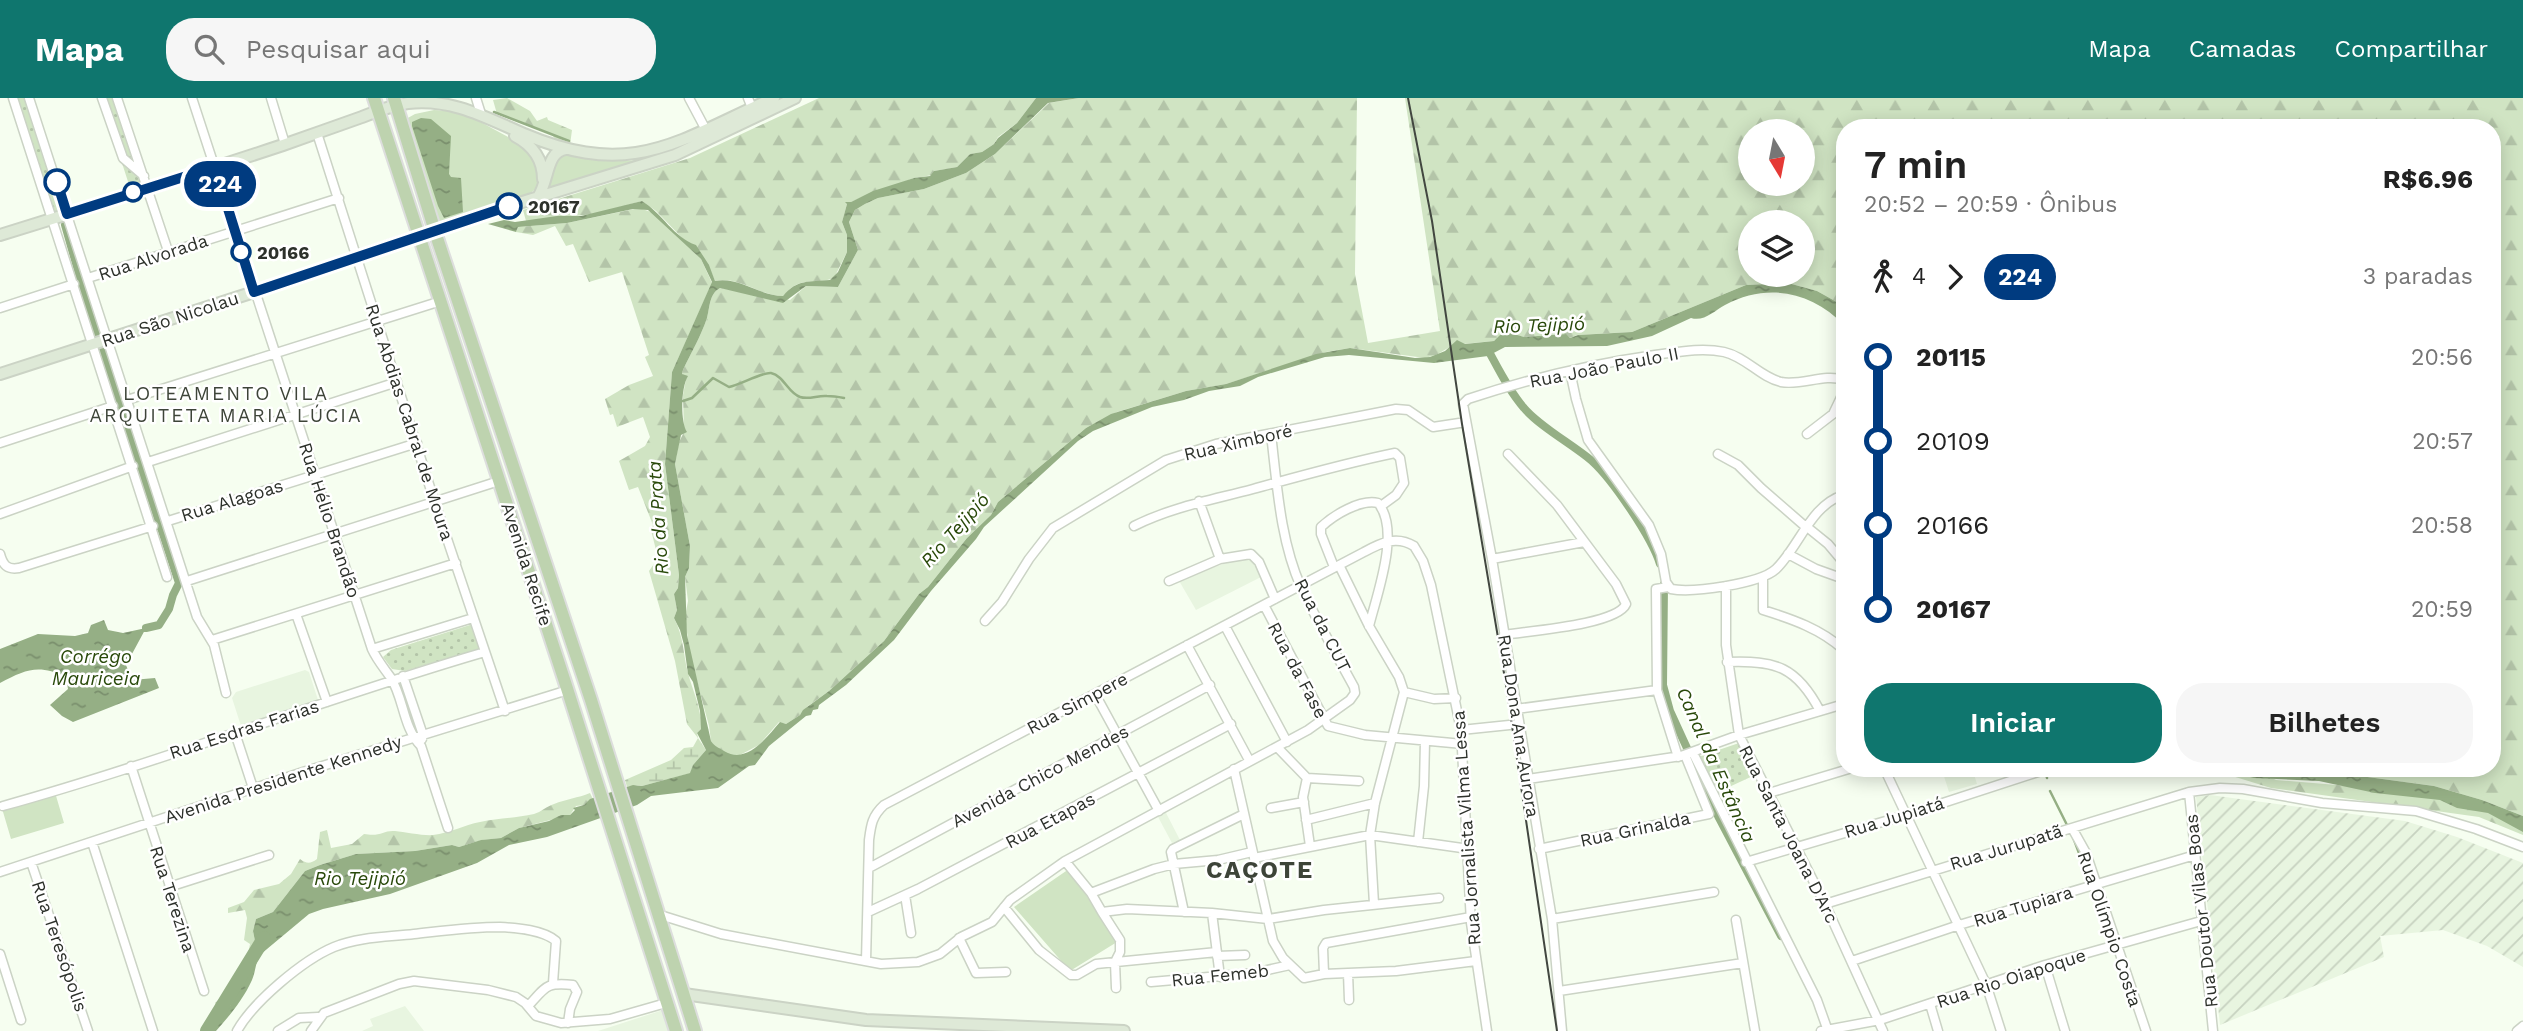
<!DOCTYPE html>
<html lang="pt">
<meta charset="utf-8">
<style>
:root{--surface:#fff;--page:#f6f6f6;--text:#222;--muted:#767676;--accent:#0f766e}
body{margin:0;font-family:"Work Sans",sans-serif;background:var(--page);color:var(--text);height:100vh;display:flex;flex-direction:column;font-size:26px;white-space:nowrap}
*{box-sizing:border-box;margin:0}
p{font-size:23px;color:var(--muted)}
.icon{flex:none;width:38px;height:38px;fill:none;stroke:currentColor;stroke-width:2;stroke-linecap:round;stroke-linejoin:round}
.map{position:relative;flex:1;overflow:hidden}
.drawer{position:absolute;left:1836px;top:21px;width:665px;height:658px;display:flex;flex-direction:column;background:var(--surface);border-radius:28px;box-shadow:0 4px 18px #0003}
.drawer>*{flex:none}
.badge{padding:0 14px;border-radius:23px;font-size:24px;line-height:46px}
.needle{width:46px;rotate:170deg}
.buttons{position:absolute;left:1738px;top:21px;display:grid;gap:14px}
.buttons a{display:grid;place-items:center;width:77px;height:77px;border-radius:50%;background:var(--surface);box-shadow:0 4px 18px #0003;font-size:35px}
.map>.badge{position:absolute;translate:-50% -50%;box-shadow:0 0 0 4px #fff}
.legs{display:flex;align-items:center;gap:10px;height:77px;padding:0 28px;font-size:23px}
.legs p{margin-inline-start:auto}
.headline{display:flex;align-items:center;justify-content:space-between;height:119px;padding:0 28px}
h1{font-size:38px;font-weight:600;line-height:52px}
.action{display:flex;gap:14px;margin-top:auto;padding:14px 28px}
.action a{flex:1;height:80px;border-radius:28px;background:var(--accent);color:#fff;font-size:28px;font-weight:600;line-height:80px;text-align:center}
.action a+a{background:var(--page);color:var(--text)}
ul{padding:0 28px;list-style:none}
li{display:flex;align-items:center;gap:24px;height:84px;font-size:26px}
li i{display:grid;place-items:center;width:10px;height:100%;margin:0 9px;background:currentColor}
li i::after{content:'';width:18px;height:18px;margin:-9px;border:5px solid;border-radius:50%;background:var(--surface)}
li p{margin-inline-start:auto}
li:first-child i{background:linear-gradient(#0000 50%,currentColor 0)}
li:last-child i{background:linear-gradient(currentColor 50%,#0000 0)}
header{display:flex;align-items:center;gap:42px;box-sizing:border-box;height:98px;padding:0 35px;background:var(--accent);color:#fff}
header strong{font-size:33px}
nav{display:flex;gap:38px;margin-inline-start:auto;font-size:24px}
.search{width:490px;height:63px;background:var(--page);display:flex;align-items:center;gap:18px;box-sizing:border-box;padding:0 24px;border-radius:28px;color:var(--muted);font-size:26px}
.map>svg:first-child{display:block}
.built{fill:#e8f5e0}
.industrial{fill:url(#industrial-furrows)}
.grass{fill:#d0e4c3}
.forest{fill:url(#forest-firs);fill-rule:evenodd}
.wetland{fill:url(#wetland-marsh)}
.park{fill:url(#park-dots)}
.water{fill:url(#water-ripples)}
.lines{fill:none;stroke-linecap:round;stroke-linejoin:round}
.stream{stroke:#95af85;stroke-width:2.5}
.canal{stroke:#95af85;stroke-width:8}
.river{stroke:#95af85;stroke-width:14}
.street-casing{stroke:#cbd3c5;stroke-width:11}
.secondary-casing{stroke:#cbd3c5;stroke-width:14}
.primary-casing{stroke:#dddedd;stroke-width:16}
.street{stroke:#fff;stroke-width:8}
.secondary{stroke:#dee9d7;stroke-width:10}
.primary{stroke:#bed3af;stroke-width:12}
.tram{stroke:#424740;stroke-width:2}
.line-1-casing{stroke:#fff;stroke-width:16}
.line-1{stroke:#003b80;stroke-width:10}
.stop-1-dot{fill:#fff;stroke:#003b80;stroke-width:3.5}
.labels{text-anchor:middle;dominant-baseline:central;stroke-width:5;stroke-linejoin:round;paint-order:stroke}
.stop-label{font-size:18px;font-weight:bold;fill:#2d312b;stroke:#fff;text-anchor:start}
.street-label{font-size:18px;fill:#2d312b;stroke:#fff}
.water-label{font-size:19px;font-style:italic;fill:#29490a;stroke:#fff}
.neighbourhood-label{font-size:19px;letter-spacing:2px;fill:#3d4438;stroke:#fff}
.district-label{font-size:24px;font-weight:bold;letter-spacing:2px;fill:#3d4438;stroke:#fff}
</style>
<header>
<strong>Mapa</strong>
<div class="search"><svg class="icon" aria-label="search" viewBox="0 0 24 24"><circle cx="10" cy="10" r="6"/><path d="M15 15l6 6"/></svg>Pesquisar aqui</div>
<nav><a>Mapa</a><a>Camadas</a><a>Compartilhar</a></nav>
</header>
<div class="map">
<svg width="2523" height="933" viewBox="0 0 2523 933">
<defs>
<pattern id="industrial-furrows" width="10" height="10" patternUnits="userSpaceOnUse" patternTransform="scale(1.75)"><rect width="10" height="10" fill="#e8f5e0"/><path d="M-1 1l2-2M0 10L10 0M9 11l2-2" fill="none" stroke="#c7d2c0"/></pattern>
<pattern id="forest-firs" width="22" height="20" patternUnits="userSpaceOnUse" patternTransform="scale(1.75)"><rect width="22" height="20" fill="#d0e4c3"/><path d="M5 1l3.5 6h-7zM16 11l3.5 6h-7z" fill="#b3c4a8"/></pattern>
<pattern id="wetland-marsh" width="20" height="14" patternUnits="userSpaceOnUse" patternTransform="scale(1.75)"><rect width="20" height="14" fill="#d0e4c3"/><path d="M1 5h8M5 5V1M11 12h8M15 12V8" fill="none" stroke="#b3c4a8"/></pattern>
<pattern id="park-dots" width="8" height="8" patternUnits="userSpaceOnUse" patternTransform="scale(1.75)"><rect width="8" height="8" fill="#d0e4c3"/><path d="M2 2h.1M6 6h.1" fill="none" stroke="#b3c4a8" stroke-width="1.8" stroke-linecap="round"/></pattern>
<pattern id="water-ripples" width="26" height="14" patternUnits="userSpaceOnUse" patternTransform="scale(1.75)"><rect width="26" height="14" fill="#95af85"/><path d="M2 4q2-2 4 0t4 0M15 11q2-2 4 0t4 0" fill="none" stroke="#7a8f6d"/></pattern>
</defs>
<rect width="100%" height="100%" fill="#f6fef0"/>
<path class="built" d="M1251 457 1261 479 1196 512 1178 481Z
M305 572 309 574 318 602 317 606 244 630 241 628 232 600 236 594Z
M1947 670H1972L1977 686 1949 694 1942 672Z
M1165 713 1180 742 1172 745 1157 717Z
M405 908 424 933H362L373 928 370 921Z
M663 912 670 933H598Z"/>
<path class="industrial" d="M2210 697 2405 723 2457 739 2523 765V869L2487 848 2443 832 2380 838 2384 859 2220 927 2196 699Z"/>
<path class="grass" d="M434 12 450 13 475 21 521 46 536 60 539 83 536 91 523 100 439 125 406 21 415 16Z
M562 54 607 63 652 62 544 95 552 69Z
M54 691 64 725 11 741 1 707Z
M1069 771 1117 844 1070 873 1014 809Z"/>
<path class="forest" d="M507 0 530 13 537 23 547 19 548 22 572 32 570 47 557 43 552 37 497 16 493 2Z
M819 0H1036L1017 25 998 39 994 46 982 54 970 56 957 69 934 73V76C926 79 918 79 911 81 890 90 868 95 847 106L842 124 847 137V154L834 180C812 188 802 176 783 198 760 198 737 177 715 183 709 168 703 157 692 146H688L656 113 642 103 594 116 526 123 523 112 690 60Z
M1079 0H1357L1355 176 1368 245 1440 233 1405 0H2523V718L2482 702 2434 688 2301 670H2492V30H1844V208L1817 193 1788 185 1746 187 1632 234 1577 237 1570 240 1565 236 1524 239 1504 234 1494 243 1453 247 1436 257 1425 260 1350 250 1326 254 1226 286 1186 293 1117 314 1086 330 998 404 991 417 967 440 928 489 919 496 884 543 829 593 808 608 800 617 786 626 779 624 759 647 738 658 729 657 714 648 711 643 709 628 690 557 685 519 688 503 685 479 689 470 690 448 675 366 679 344 684 334 683 297 686 281 682 276 683 272C691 255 701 238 707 220 710 209 709 196 720 190L790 202 806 188 838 189 858 152 849 124 855 112 865 106 878 100 924 91 966 75 995 56 1049 5ZM1750 33H1802V86H1750ZM1750 124H1802V177H1750Z
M639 110 654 115 701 161 712 185 672 274 665 366 679 477 678 490 674 496 677 512 674 520C684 539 683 556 688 575 693 594 702 611 701 631L697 635 698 640 687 626 675 563 649 473 658 460 651 432 653 427 638 389 629 392 619 363 645 348 650 339 643 319 617 329 613 316 610 317 605 301 629 287 653 278 645 259 649 257 622 174 589 184 573 146 566 148 555 128 533 137 516 134 518 129 567 125Z
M2222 670H2252L2276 682 2361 689 2465 703 2523 724V737L2479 719 2271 690 2216 673Z
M590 695 593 701 584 707 576 708 570 717 519 730 501 740 482 742 459 749 452 747 415 753 356 756 320 767 305 773 273 814 256 821 253 833 256 848 253 868 230 908 219 911 215 905C237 887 245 873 250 846L244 842 247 820 245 812 228 815V810L244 804 254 792 279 786 291 776 300 761C307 766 310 766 317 761L320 734 327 732 331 750 352 746 364 736C381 739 383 732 395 733 405 734 424 738 433 737 450 735 464 727 480 724 498 720 517 720 534 716 541 714 547 708 554 706 566 701 578 700 590 695Z"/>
<path class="wetland" d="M698 640 706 652 693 667 691 675 642 688 637 687 627 689 625 682 671 662 684 650 693 649Z"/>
<path class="park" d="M16 0H26L65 111 55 115Z
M106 0H116L141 73 126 61Z
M122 65 144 82 146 89 131 93Z
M470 527 474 528 481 549 479 551 405 573 392 571 383 559 391 552Z
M1739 645 1755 677 1716 695 1698 659Z"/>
<path class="water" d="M1036 0H1079L1048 5 995 56 966 75 924 91 878 100 865 106 855 112 849 124 858 152 838 189 806 188 783 205 720 190C709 196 710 209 707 220 701 238 691 255 683 272L682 276 688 278C681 289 680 323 687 334L681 337 675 366 690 448 689 470 685 479 687 537 711 643C715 649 718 649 724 653 747 667 766 640 780 624L786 626 800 617 803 612 829 593 884 543 919 496 928 489 967 440 991 417 998 404 1086 330 1111 316 1186 293 1226 286 1316 256 1350 250 1415 260 1430 259 1445 253 1457 242 1465 246 1494 243 1504 233 1524 239 1566 236 1570 240 1578 237 1632 234 1746 187 1788 185 1817 193 1844 208V227C1812 194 1768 184 1725 207 1714 213 1704 224 1691 220L1652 238 1607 248 1505 249 1488 258 1434 265 1349 257 1325 259 1258 279 1240 288 1209 293 1184 302 1152 309 1093 333 1078 343 984 429 976 441 931 493 894 542 846 587 819 607 818 611 813 612 811 617 806 618 769 648 755 667 749 668 718 690 651 698 637 707 547 739 509 747 477 765 390 796 323 811 309 816 261 856C255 864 256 873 252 882 243 902 230 917 216 933H203L219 911 230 908 253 868 256 848 253 833 256 821 273 814 305 773 320 767 356 756 415 753 452 747 459 749 481 742 501 740 519 730 549 723 561 717H570L575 712 573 710 584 707 590 701 633 687 642 688 690 675 693 667 706 652 697 635 701 631 700 613 693 584 688 576 684 547 680 532 674 520 677 512 674 496 678 490 679 477 665 366 672 274 712 184 701 161 648 112 633 111 567 125 518 129 516 134 488 126 504 122 515 124 557 118H581L642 103C662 115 674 140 696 147L709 167 715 183C738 178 760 198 783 198 797 181 809 184 830 182L838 174 847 154V137L842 124 847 106 845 104H851L873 93 914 80 930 78 934 73 957 69 970 56 982 54 994 46 998 40 1017 25Z
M421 20 431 21 451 38 449 76 451 79 461 80 463 114 444 120 438 108 412 28V24Z
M104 522 108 532 123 535 146 530 126 567 132 582 155 580 159 590 73 624 62 618 50 607 68 591 66 579C39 566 26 571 0 585V551L38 536 75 538 88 535 91 527Z
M2238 670H2301L2434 688 2482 702 2523 718V734L2488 715 2457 710 2440 702 2375 695 2319 683 2254 680 2246 678Z"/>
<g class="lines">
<path class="stream" d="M494 14 569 43
M683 303 692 300 713 280 729 289C740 287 762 274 771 275 784 278 788 295 800 299 809 302 818 297 827 298 833 298 839 299 844 300
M2045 670 2047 680
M2050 693 2068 729
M2073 739 2089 782
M2093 794 2107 836"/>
<path class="canal" d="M65 127 89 211 179 485 173 497 169 511 159 527 146 530
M1487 250C1498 270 1509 293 1524 310 1540 329 1572 346 1592 363 1613 382 1652 440 1660 466
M1664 486 1663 587 1670 613 1719 720 1781 838"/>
<path class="river" d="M207 933 264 840"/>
<g class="street-casing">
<path id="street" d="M13 0 167 479
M29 0 197 519 214 547 226 595
M102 0 123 60 144 78
M117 0 168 153
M192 0 372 551C377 562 384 570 391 580 404 601 403 630 421 648L448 730
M271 0 285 46
M476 0 481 16
M689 0 706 32
M748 0 752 10
M317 35 435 405 505 613
M88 180 339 100
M0 210 74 186
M1570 273 1576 301 1588 342 1649 427 1661 456 1666 484 1671 491C1692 495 1760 486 1776 471 1799 449 1811 406 1844 397
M127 302 441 203
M1807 336 1833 316 1844 293
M0 345 113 308
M1718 356 1738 367 1761 390 1807 430
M148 364 397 284
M1199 403 1220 461
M0 416 133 368
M168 423 417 345
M1134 428C1172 409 1212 402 1253 391 1300 378 1346 365 1395 355L1400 360 1404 385 1396 397 1381 408
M1807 429 1828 446 1844 465
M0 456C3 467 7 472 19 470L153 428
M1788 456 1816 471 1844 481
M1492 461 1584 444
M1339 467 1369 528 1399 579 1404 594 1375 705 1370 737 1374 806
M1334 469 1321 436V429C1334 417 1360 401 1378 405 1401 432 1377 496 1369 528
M1763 479V512C1792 521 1821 531 1844 552
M187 483 499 383
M1169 483 1220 461 1251 456 1259 464 1275 501
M1726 488V547L1739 637 1825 806 1883 933
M1668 489 1656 491 1657 592 1678 659
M1264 507 1328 628 1365 637 1463 646
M296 516 327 604
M985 523 1002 504 1029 461 1053 430 1166 362 1216 346 1396 311 1408 312 1433 329 1466 324
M1225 528 1287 644
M1504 537C1527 533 1617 527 1626 506L1616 486 1557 407 1508 356
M212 542 456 465
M1187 547 1249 662
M372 551 473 520
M1727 564C1776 562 1797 569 1820 613
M403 578 423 637 422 641
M1404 594 1434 601 1456 600
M1095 596 1159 713
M1516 611 1657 592
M1461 632 1519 626
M235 635 253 690
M1277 649 1307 680 1303 699 1310 748
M1693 655 1817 902 1828 933
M131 668 204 893
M1884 670 1986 886 2001 933
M1234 671 1273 843 1283 860 1304 880 1324 876 1396 873 1476 863
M1307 680 1359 683
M1528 681 1681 658 1739 637 1844 606
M2189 694 2213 933
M1769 695 1852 670
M3 708C165 663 323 601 485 554
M1271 710 1304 704
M1306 722 1375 705
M2072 730 2086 755 2146 933
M92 744 153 933
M1418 744 1424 688 1425 643
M1539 751 1709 716 1685 657
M1252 754 1218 762 1174 766 1154 771 1091 795 1102 814 1127 811 1212 815 1268 821 1324 812 1439 800
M1254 760 1370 737 1469 751
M1065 763 1091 795
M31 764 88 933
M1746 764 1906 717 2041 673 2040 670
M869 770 1210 587
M0 774 303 674 568 592
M169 789 269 757
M905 797 911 835
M1825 806 2189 694 2220 690 2243 691 2322 705 2416 713 2476 731 2523 749
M1004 809 1039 852 1071 877H1077L1096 866 1217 854
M868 814 918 791 1231 626
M1102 814 1120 842V854L1115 864 1116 890
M1184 814 1171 754 1173 751 1244 716
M1212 815 1220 879
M657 816 721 836 881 866 918 864 940 856 961 839 992 824 1010 802 1065 763 1308 632 1350 602 1355 595 1354 589C1336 556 1317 523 1301 489 1280 442 1277 386 1271 336
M1552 821 1714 794
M1736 822 1755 933
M959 840 976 875 1006 874
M0 856 21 922
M1217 858 1245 857
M866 863 869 742C871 727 872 718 884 707L1364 454C1381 445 1396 437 1414 448L1423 463 1431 487 1461 632 1471 825 1487 933
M1852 863 1959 827 2195 757
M2045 867 2065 933
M1348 875 1349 902
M1324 876 1323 850 1326 845 1471 819
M1151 884 1254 875 1290 867
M1559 893 1743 865
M1930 906 1938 933
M528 908C546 889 545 884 573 887L577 894 570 911 568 925
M237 933C253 904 303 862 334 849 358 839 388 839 414 836 442 833 471 829 500 829 518 830 543 832 556 843L553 885
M278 933 299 920 318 919
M311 933 324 915 399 886 414 883 488 892 516 899 525 905 536 918 561 925 610 921 666 905
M1562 933 1552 821 1492 461 1463 306 1468 301C1528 281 1592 266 1655 257 1677 254 1702 249 1724 254 1746 259 1760 279 1781 284 1802 288 1824 275 1844 282
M1821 933 1880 922 2045 867 2201 823
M2517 933 2523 928"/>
</g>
<g class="secondary-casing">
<path id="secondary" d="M515 38C532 47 543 61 543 81
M538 99C549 83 546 53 566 51
M0 137C94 108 189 78 283 47 309 38 336 28 362 19 377 13 393 7 408 5 451 0 485 19 524 36 633 82 677 43 774 0
M0 276 254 194 477 118 675 57 795 0
M684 896 866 922 1124 933"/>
</g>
<g class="primary-casing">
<path id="primary" d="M374 0 564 581 676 933
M394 0 438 143 591 602 695 933"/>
</g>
<use href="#street" class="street"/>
<use href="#secondary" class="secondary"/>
<use href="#primary" class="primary"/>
<path class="tram" d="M1408 0 1432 123 1462 326 1507 593 1557 933"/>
</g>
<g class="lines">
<g class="line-1-casing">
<path id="line-1" d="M57 84 67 116 215 69 254 194 509 108"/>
</g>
<use href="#line-1" class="line-1"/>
</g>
<g class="stop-1-dot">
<circle cx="57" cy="84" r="12"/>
<circle cx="133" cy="94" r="9"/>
<circle cx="509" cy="108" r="12"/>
<circle cx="241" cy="154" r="9"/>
</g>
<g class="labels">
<g class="stop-label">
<text x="528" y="108">20167</text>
<text x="257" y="154">20166</text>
</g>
<g class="street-label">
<text transform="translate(153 159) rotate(-18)">Rua Alvorada</text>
<text transform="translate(170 221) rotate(-18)">Rua São Nicolau</text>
<text transform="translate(1604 269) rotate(-11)">Rua João Paulo II</text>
<text transform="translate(410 324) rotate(72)">Rua Abdias Cabral de Moura</text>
<text transform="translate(1238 344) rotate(-13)">Rua Ximboré</text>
<text transform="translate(232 402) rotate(-17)">Rua Alagoas</text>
<text transform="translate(330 422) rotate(72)">Rua Hélio Brandão</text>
<text transform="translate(527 466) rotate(72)">Avenida Recife</text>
<text transform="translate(1323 527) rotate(63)">Rua da CUT</text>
<text transform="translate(1298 572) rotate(62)">Rua da Fase</text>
<text transform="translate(1077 605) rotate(-28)">Rua Simpere</text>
<text transform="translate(1519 628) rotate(81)">Rua Dona Ana Aurora</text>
<text transform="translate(244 631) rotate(-18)">Rua Esdras Farias</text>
<text transform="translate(1040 678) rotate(-28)">Avenida Chico Mendes</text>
<text transform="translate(283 681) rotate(-18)">Avenida Presidente Kennedy</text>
<text transform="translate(1894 719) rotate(-17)">Rua Jupiatá</text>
<text transform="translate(1050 722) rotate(-28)">Rua Etapas</text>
<text transform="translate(1466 730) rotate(-94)">Rua Jornalista Vilma Lessa</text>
<text transform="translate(1635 731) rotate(-12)">Rua Grinalda</text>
<text transform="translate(1789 736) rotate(63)">Rua Santa Joana D'Arc</text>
<text transform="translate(2006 749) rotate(-17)">Rua Jurupatã</text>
<text transform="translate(173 801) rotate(72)">Rua Terezina</text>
<text transform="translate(2023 808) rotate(-17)">Rua Tupiara</text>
<text transform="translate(2201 813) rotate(-96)">Rua Doutor Vilas Boas</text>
<text transform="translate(2110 831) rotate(71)">Rua Olímpio Costa</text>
<text transform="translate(60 848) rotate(71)">Rua Teresópolis</text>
<text transform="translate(1220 877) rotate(-6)">Rua Femeb</text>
<text transform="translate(2011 880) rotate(-18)">Rua Rio Oiapoque</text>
</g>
<g class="water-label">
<text transform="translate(1539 227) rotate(-2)">Rio Tejipió</text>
<text transform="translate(658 420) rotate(-94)">Rio da Prata</text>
<text transform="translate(955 432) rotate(-48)">Rio Tejipió</text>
<text x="96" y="558">Corrégo<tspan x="96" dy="22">Mauriceia</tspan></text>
<text transform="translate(1716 667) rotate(66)">Canal da Estância</text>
<text x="360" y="780">Rio Tejipió</text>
</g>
<g class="neighbourhood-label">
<text x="226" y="295">LOTEAMENTO VILA<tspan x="226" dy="22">ARQUITETA MARIA LÚCIA</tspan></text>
</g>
<g class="district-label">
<text x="1260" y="772">CAÇOTE</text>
</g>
</g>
</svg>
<div class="buttons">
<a><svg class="needle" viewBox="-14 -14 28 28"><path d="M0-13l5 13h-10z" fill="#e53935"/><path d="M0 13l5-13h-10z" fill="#767676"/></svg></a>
<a><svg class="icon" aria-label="layers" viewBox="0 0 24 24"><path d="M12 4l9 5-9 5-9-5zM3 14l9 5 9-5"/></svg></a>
</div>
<b class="badge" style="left:220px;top:86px;background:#003b80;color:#fff">224</b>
<section class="drawer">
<div class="headline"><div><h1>7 min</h1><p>20:52 – 20:59 · Ônibus</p></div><b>R$6.96</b></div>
<div class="legs"><svg class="icon" aria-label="walk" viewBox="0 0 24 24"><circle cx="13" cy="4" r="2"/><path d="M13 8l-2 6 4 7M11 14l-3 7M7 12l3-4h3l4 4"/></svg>4<svg class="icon" aria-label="forward" viewBox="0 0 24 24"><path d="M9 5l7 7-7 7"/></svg><b class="badge" style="background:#003b80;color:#fff">224</b><p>3 paradas</p></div>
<ul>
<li><i style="color:#003b80"></i><b>20115</b><p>20:56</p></li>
<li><i style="color:#003b80"></i><span>20109</span><p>20:57</p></li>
<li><i style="color:#003b80"></i><span>20166</span><p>20:58</p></li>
<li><i style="color:#003b80"></i><b>20167</b><p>20:59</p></li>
</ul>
<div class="action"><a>Iniciar</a><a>Bilhetes</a></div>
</section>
</div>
